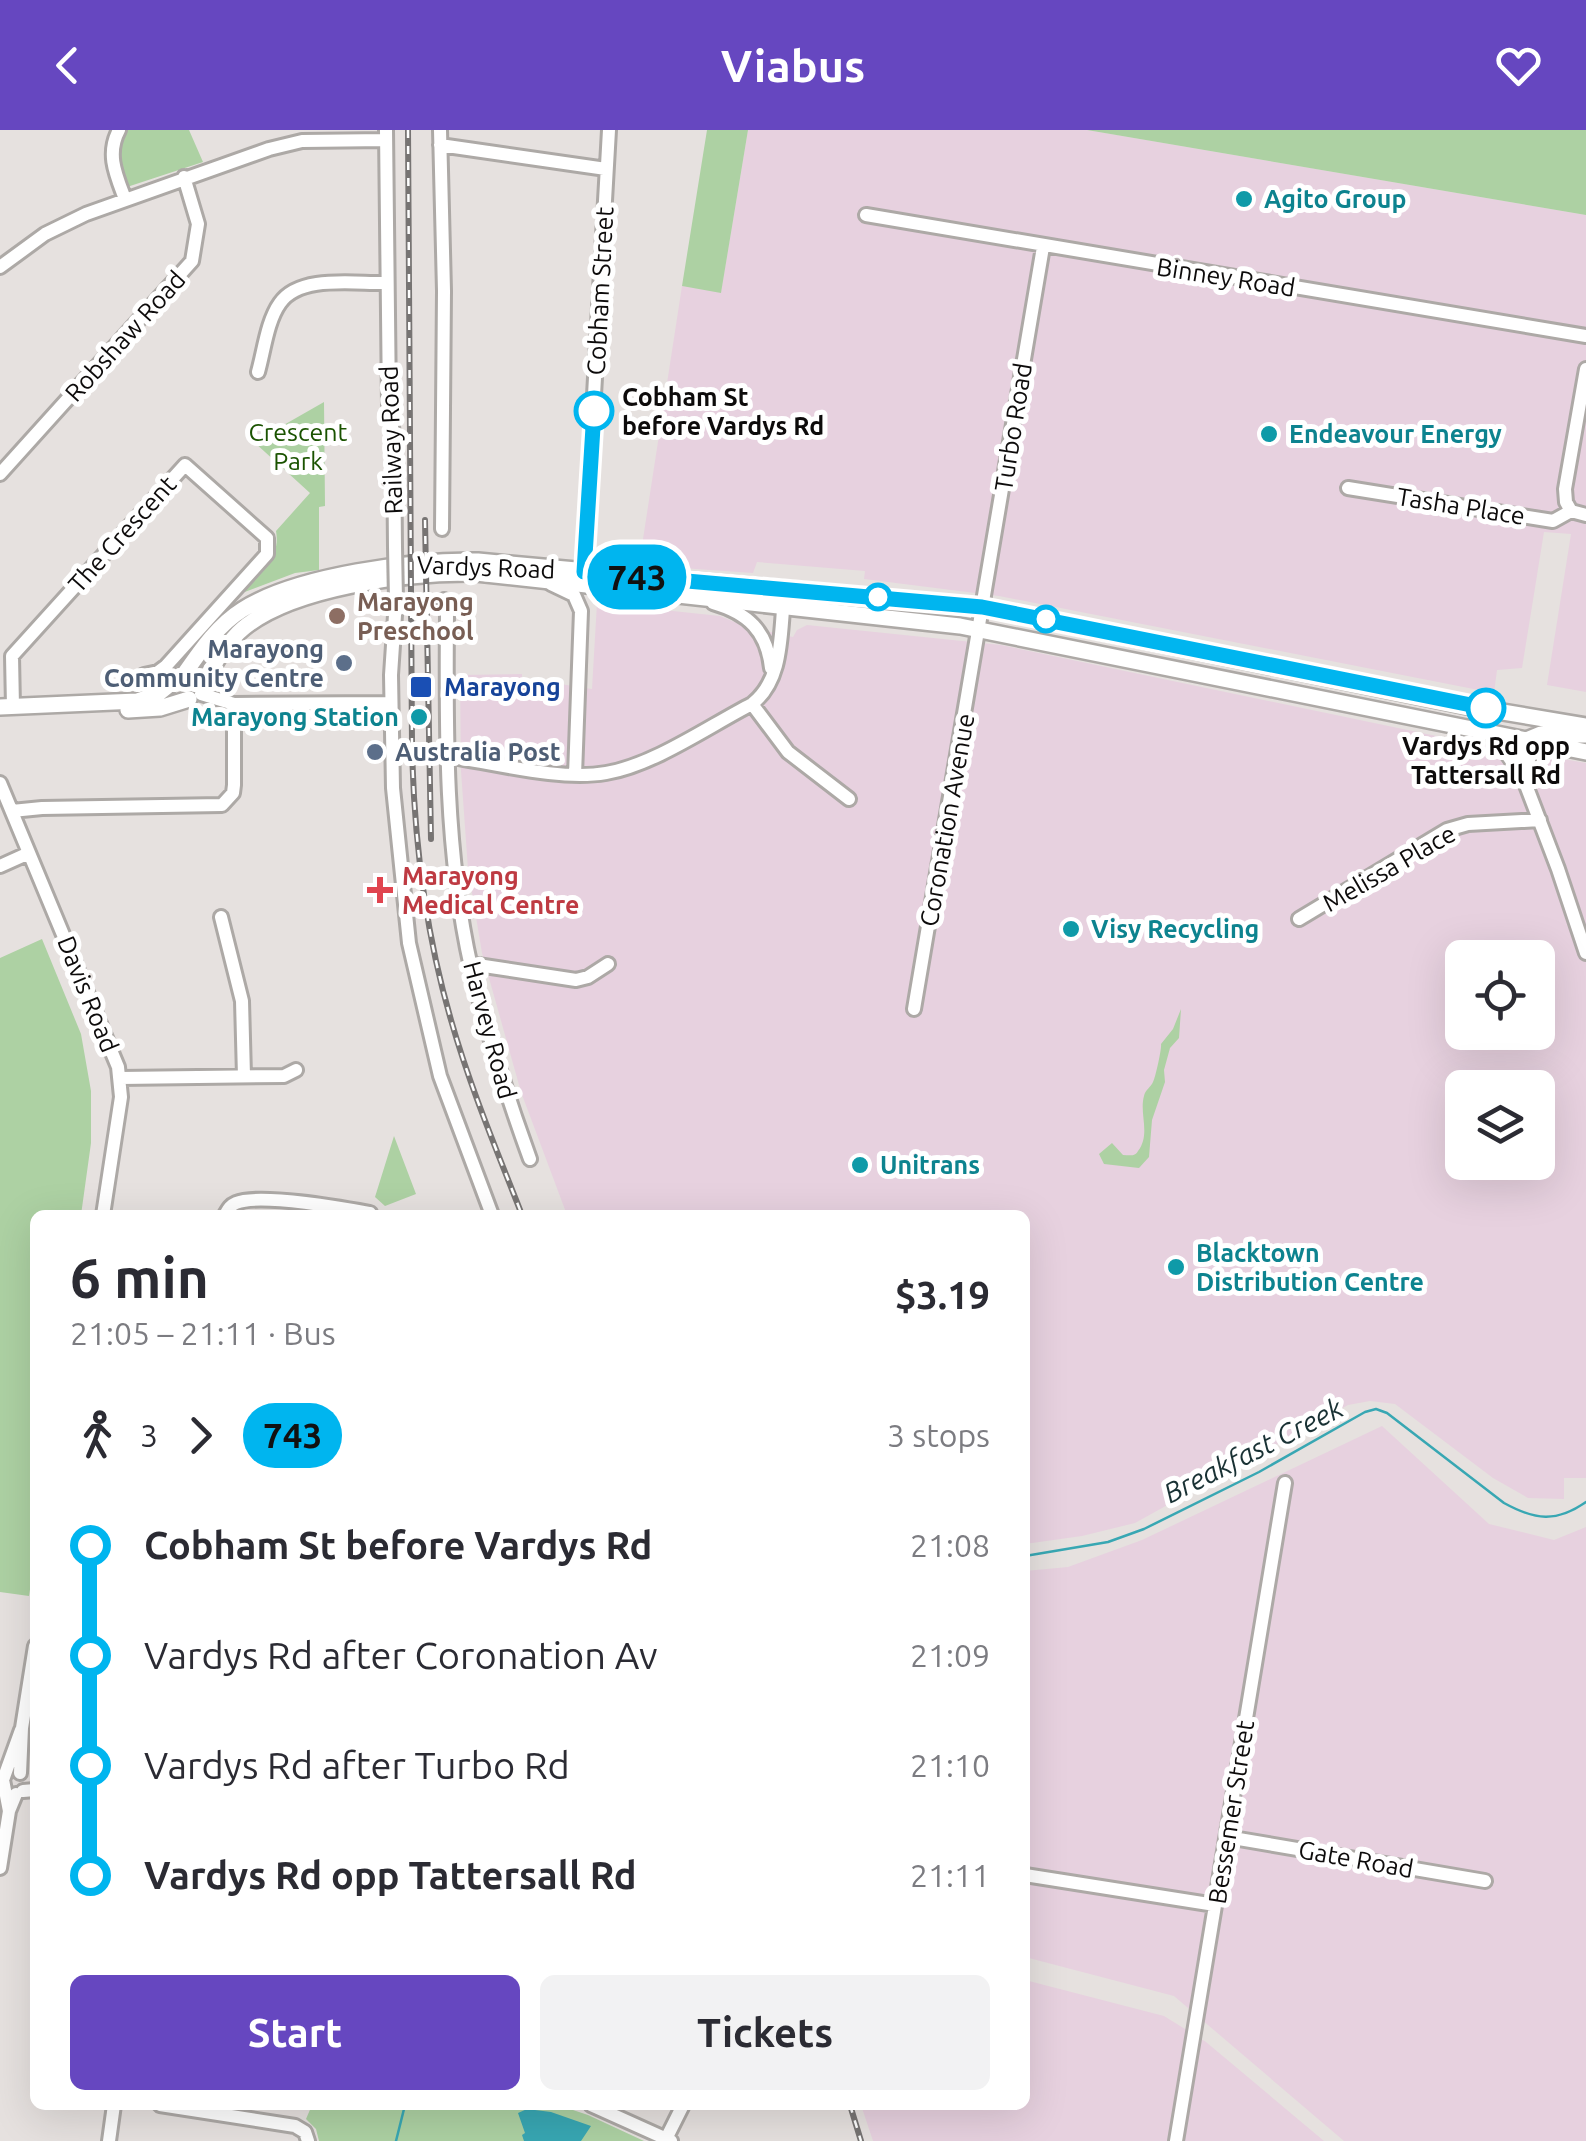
<!DOCTYPE html>
<meta charset="utf-8">
<style>
:root{--surface:#fff;--page:#f2f2f3;--text:#2b2b33;--muted:#7c7c81;--accent:#6647c0}
body{margin:0;font-family:Ubuntu,sans-serif;background:var(--page);color:var(--text);height:100vh;display:flex;flex-direction:column;font-size:38px;white-space:nowrap}
*{box-sizing:border-box;margin:0}
p{font-size:32px;color:var(--muted)}
.icon{flex:none;width:55px;height:55px;fill:none;stroke:currentColor;stroke-width:2;stroke-linecap:round;stroke-linejoin:round}
.map{position:relative;flex:1;overflow:hidden}
.details{position:absolute;left:30px;top:1080px;width:1000px;height:900px;display:flex;flex-direction:column;background:var(--surface);border-radius:15px;box-shadow:0 10px 40px #0002}
.details>*{flex:none}
.badge{padding:0 20px;border-radius:32px;font-size:35px;line-height:65px}
.buttons{position:absolute;left:1445px;top:810px;display:grid;gap:20px}
.buttons a{display:grid;place-items:center;width:110px;height:110px;border-radius:15px;background:var(--surface);box-shadow:0 10px 40px #0002;font-size:50px}
.map>.badge{position:absolute;translate:-50% -50%;box-shadow:0 0 0 5px #fff}
.legs{display:flex;align-items:center;gap:15px;height:110px;padding:0 40px;font-size:32px}
.legs p{margin-inline-start:auto}
.summary{display:flex;align-items:center;justify-content:space-between;height:170px;padding:0 40px}
h1{font-size:55px;font-weight:700;line-height:75px}
.button{display:flex;gap:20px;margin-top:auto;padding:20px 40px}
.button a{flex:1;height:115px;border-radius:15px;background:var(--accent);color:#fff;font-size:40px;font-weight:700;line-height:115px;text-align:center}
.button a+a{background:var(--page);color:var(--text)}
ul{padding:0 40px;list-style:none}
li{display:flex;align-items:center;gap:35px;height:110px;font-size:38px}
li i{display:grid;place-items:center;width:15px;height:100%;margin:0 12px;background:currentColor}
li i::after{content:'';width:25px;height:25px;margin:-12px;border:8px solid;border-radius:50%;background:var(--surface)}
li p{margin-inline-start:auto}
li:first-child i{background:linear-gradient(#0000 50%,currentColor 0)}
li:last-child i{background:linear-gradient(currentColor 50%,#0000 0)}
header{display:flex;justify-content:space-between;align-items:center;height:130px;padding:0 40px;background:var(--accent);color:#fff;font-size:45px;font-weight:700}
.map>svg:first-child{display:block}
.industrial{fill:#e7d1df;fill-rule:evenodd}
.green{fill:#add1a3}
.water{fill:#38a7b3}
.lines{fill:none;stroke-linecap:round;stroke-linejoin:round}
.stream{stroke:#38a7b3;stroke-width:2.5}
.minor-casing{stroke:#ada9a6;stroke-width:18}
.major-casing{stroke:#ada9a6;stroke-width:20}
.minor{stroke:#fff;stroke-width:12}
.major{stroke:#fff;stroke-width:15}
.rail-casing{stroke:#777473;stroke-width:6}
.rail{stroke:#fff;stroke-width:2.5;stroke-dasharray:8;stroke-linecap:butt}
.minor-bridge-casing{stroke:#ada9a6;stroke-width:18;stroke-linecap:butt}
.minor-bridge{stroke:#fff;stroke-width:12}
.line-1-casing{stroke:#fff;stroke-width:22}
.line-1{stroke:#00b5ef;stroke-width:15}
.culture-dot{fill:#0f9aa8;stroke:#fff;stroke-width:4}
.stop-1-dot{fill:#fff;stroke:#00b5ef;stroke-width:5}
.education-dot{fill:#8d6e63;stroke:#fff;stroke-width:4}
.service-dot{fill:#5c6f8a;stroke:#fff;stroke-width:4}
.transit-dot{fill:#1a4fb4;stroke:#fff;stroke-width:4}
.health-dot{fill:#e0444e;stroke:#fff;stroke-width:4}
.labels{text-anchor:middle;dominant-baseline:central;stroke-width:10;stroke-linejoin:round;paint-order:stroke}
.culture-label{font-size:25px;font-weight:bold;fill:#0d838f;stroke:#fff;text-anchor:start}
.street-label{font-size:25px;fill:#0d0b0b;stroke:#fff}
.stop-label{font-size:25px;font-weight:bold;fill:#0d0b0b;stroke:#fff;text-anchor:start}
.park-label{font-size:25px;fill:#1a5300;stroke:#fff}
.education-label{font-size:25px;font-weight:bold;fill:#785e54;stroke:#fff;text-anchor:start}
.service-label{font-size:25px;font-weight:bold;fill:#4e5e75;stroke:#fff;text-anchor:end}
.transit-label{font-size:25px;font-weight:bold;fill:#164399;stroke:#fff;text-anchor:start}
.health-label{font-size:25px;font-weight:bold;fill:#be3a42;stroke:#fff;text-anchor:start}
.water-label{font-size:28px;font-style:italic;fill:#193134;stroke:#fff}
</style>
<header><svg class="icon" aria-label="back" viewBox="0 0 24 24"><path d="M15 5l-7 7 7 7"/></svg>Viabus<svg class="icon" aria-label="heart" viewBox="0 0 24 24"><path d="M12 20l-8-8c-3-5 5-10 8-4 3-6 11-1 8 4z"/></svg></header>
<div class="map">
<svg width="1586" height="2011" viewBox="0 0 1586 2011">
<rect width="100%" height="100%" fill="#e6e1df"/>
<path class="industrial" d="M748 0H1087L1586 85V562L1547 555 1571 404 1544 402 1522 538 1497 540 1494 563 999 466 864 449 865 441 757 432 753 443 639 435 682 156 721 162Z
M597 473 720 486 744 496 793 507 797 500 807 495 1001 515 1465 612 1586 633V1348H1564V1369L1528 1368 1493 1348 1395 1274 1370 1271 1348 1275 1135 1393 1082 1406 1025 1414V1085H567L521 962 482 823 468 739 461 641 460 545 522 544V548L592 559ZM1462 828H1538V902H1462ZM1462 958H1538V1032H1462Z
M1382 1296 1489 1394 1554 1410 1586 1397V2011H1344L1174 1866 1025 1827V1441L1068 1437 1142 1410Z
M1025 1850 1164 1886 1206 1912 1324 2011H873L861 1975H1025Z"/>
<path class="green" d="M126 0H189L203 32 127 57C118 37 111 19 126 0Z
M707 0H748L721 163 682 156Z
M1087 0H1586V85Z
M324 272 325 376 319 377V440L295 443 242 463C259 444 281 429 276 401L310 363 254 312Z
M42 809 81 904 91 961V1013L81 1085H35V1427L29 1466 0 1462V828Z
M1181 879 1179 908 1170 918 1164 940 1165 952 1152 990 1149 1027 1139 1038 1104 1034 1099 1024 1112 1013 1123 1025C1129 1025 1135 1027 1138 1021 1151 1004 1139 984 1144 966 1145 960 1151 957 1153 952 1155 949 1162 918 1161 914L1173 899Z
M394 1006 416 1064 385 1076 375 1067Z
M312 1975H558L588 1985 644 2011H319L316 1999 306 1989Z"/>
<path class="water" d="M527 1979 551 1982 591 1996 581 2011H524L522 2005 525 2003 518 1983Z"/>
<g class="lines">
<path class="stream" d="M1025 1426 1108 1412 1144 1399 1259 1342 1365 1282 1376 1279 1387 1283 1504 1373C1535 1390 1556 1393 1586 1372
M396 2011 405 1975"/>
<g class="minor-casing">
<path id="minor" d="M119 0C106 24 116 45 125 69
M386 0 389 275 394 311 395 417
M440 0 444 161 442 399
M440 15 606 39
M866 85 1586 206
M0 137 45 104 86 84 269 19 302 11 386 10
M1586 239 1565 359 1566 372 1571 381 1586 385
M258 242C264 221 267 191 280 173 300 144 356 154 387 153
M0 344 192 131 198 94 184 47
M1348 358 1553 391 1571 381
M584 442 609 0
M551 454 574 465 581 481 575 645
M396 470 391 545 393 658 409 813 440 946 492 1085
M444 470 447 484C446 602 445 722 471 837 487 902 507 966 530 1029
M713 473C748 483 767 501 771 538
M201 564 234 574 391 573
M752 574 788 622 849 669
M13 577 12 526 185 335 267 408V424L166 536 158 542 144 545
M1525 611 1520 618 1521 642 1558 739 1586 823
M1525 611 1530 618 1527 653
M446 626C495 633 559 651 606 643 654 635 709 596 752 574 783 550 780 505 784 469
M0 653 118 937 121 967 103 1085
M12 681 42 678 222 675 233 663 234 655V574
M0 736 29 723
M221 787 242 871 244 946
M1299 789 1447 700 1468 694 1540 690
M471 834 576 850 588 847 608 834
M914 879 1043 117
M120 948 284 946 296 940
M225 1085C228 1080 229 1076 236 1073 259 1063 342 1078 370 1083
M20 1643 22 1598 35 1516
M23 1661 35 1660
M9 1681 3 1650 21 1600
M1227 1707 1485 1751
M0 1738 9 1681 16 1664
M1025 1745 1215 1775
M160 1975 295 1996 305 2002 308 2011
M591 1975 671 2011
M109 2011 114 1975
M665 2011 683 1975
M1176 2011 1285 1353"/>
</g>
<g class="major-casing">
<path id="major" d="M185 543C201 520 218 495 242 480 297 445 414 430 478 431L982 477 1467 576 1586 596
M203 555C212 536 223 518 238 503 286 457 410 442 476 443L960 496 1586 622
M0 577 137 571 158 564 179 547
M128 580 160 578 189 569
M1495 605 1521 642
M1529 609 1541 604 1586 605"/>
</g>
<use href="#minor" class="minor"/>
<use href="#major" class="major"/>
<g class="rail-casing">
<path id="rail" d="M408 0 412 617C414 710 425 801 451 890 470 957 497 1021 522 1085
M425 390 431 709
M850 1975 861 2011"/>
</g>
<use href="#rail" class="rail"/>
<g class="minor-bridge-casing">
<path id="minor-bridge" d="M395 417 396 470"/>
</g>
<use href="#minor-bridge" class="minor-bridge"/>
</g>
<g class="lines">
<g class="line-1-casing">
<path id="line-1" d="M594 281 584 442 982 477 1486 578"/>
</g>
<use href="#line-1" class="line-1"/>
</g>
<g class="culture-dot">
<circle cx="1244" cy="69" r="10"/>
<circle cx="1269" cy="304" r="10"/>
<circle cx="419" cy="587" r="10"/>
<circle cx="1071" cy="799" r="10"/>
<circle cx="860" cy="1035" r="10"/>
<circle cx="1176" cy="1137" r="10"/>
</g>
<g class="stop-1-dot">
<circle cx="594" cy="281" r="18"/>
<circle cx="878" cy="467" r="12"/>
<circle cx="1046" cy="489" r="12"/>
<circle cx="1486" cy="578" r="18"/>
</g>
<circle class="education-dot" cx="337" cy="486" r="10"/>
<g class="service-dot">
<circle cx="344" cy="533" r="10"/>
<circle cx="375" cy="622" r="10"/>
</g>
<rect class="transit-dot" x="409" y="545" width="24" height="24" rx="5"/>
<path class="health-dot" d="M375 745h10v10h10v10h-10v10h-10v-10h-10v-10h10z"/>
<g class="labels">
<g class="culture-label">
<text x="1264" y="69">Agito Group</text>
<text x="1289" y="304">Endeavour Energy</text>
<text x="399" y="587" text-anchor="end">Marayong Station</text>
<text x="1091" y="799">Visy Recycling</text>
<text x="880" y="1035">Unitrans</text>
<text x="1196" y="1123">Blacktown<tspan x="1196" dy="29">Distribution Centre</tspan></text>
</g>
<g class="street-label">
<text transform="translate(1226 147) rotate(9)">Binney Road</text>
<text transform="translate(600 161) rotate(-87)">Cobham Street</text>
<text transform="translate(125 206) rotate(-48)">Robshaw Road</text>
<text transform="translate(1013 297) rotate(-81)">Turbo Road</text>
<text transform="translate(391 310) rotate(-92)">Railway Road</text>
<text transform="translate(1461 376) rotate(9)">Tasha Place</text>
<text transform="translate(122 404) rotate(-48)">The Crescent</text>
<text transform="translate(486 437) rotate(2)">Vardys Road</text>
<text transform="translate(947 690) rotate(-80)">Coronation Avenue</text>
<text transform="translate(1389 738) rotate(-30)">Melissa Place</text>
<text transform="translate(88 864) rotate(68)">Davis Road</text>
<text transform="translate(490 900) rotate(75)">Harvey Road</text>
<text transform="translate(1231 1682) rotate(-81)">Bessemer Street</text>
<text transform="translate(1356 1729) rotate(10)">Gate Road</text>
</g>
<g class="stop-label">
<text x="622" y="267">Cobham St<tspan x="622" dy="29">before Vardys Rd</tspan></text>
<text x="1486" y="616" text-anchor="middle">Vardys Rd opp<tspan x="1486" dy="29">Tattersall Rd</tspan></text>
</g>
<g class="park-label">
<text x="298" y="302">Crescent<tspan x="298" dy="29">Park</tspan></text>
</g>
<g class="education-label">
<text x="357" y="472">Marayong<tspan x="357" dy="29">Preschool</tspan></text>
</g>
<g class="service-label">
<text x="324" y="519">Marayong<tspan x="324" dy="29">Community Centre</tspan></text>
<text x="395" y="622" text-anchor="start">Australia Post</text>
</g>
<g class="transit-label">
<text x="444" y="557">Marayong</text>
</g>
<g class="health-label">
<text x="402" y="746">Marayong<tspan x="402" dy="29">Medical Centre</tspan></text>
</g>
<g class="water-label">
<text transform="translate(1253 1320) rotate(-27)">Breakfast Creek</text>
</g>
</g>
</svg>
<div class="buttons">
<a><svg class="icon" aria-label="locate" viewBox="0 0 24 24"><circle cx="12" cy="12" r="6"/><path d="M12 2v4M12 18v4M2 12h4M18 12h4"/></svg></a>
<a><svg class="icon" aria-label="layers" viewBox="0 0 24 24"><path d="M12 4l9 5-9 5-9-5zM3 14l9 5 9-5"/></svg></a>
</div>
<b class="badge" style="left:637px;top:447px;background:#00b5ef;color:#111">743</b>
<section class="details">
<div class="summary"><div><h1>6 min</h1><p>21:05 – 21:11 · Bus</p></div><b>$3.19</b></div>
<div class="legs"><svg class="icon" aria-label="walk" viewBox="0 0 24 24"><circle cx="13" cy="4" r="2"/><path d="M13 8l-2 6 4 7M11 14l-3 7M7 12l3-4h3l4 4"/></svg>3<svg class="icon" aria-label="forward" viewBox="0 0 24 24"><path d="M9 5l7 7-7 7"/></svg><b class="badge" style="background:#00b5ef;color:#111">743</b><p>3 stops</p></div>
<ul>
<li><i style="color:#00b5ef"></i><b>Cobham St before Vardys Rd</b><p>21:08</p></li>
<li><i style="color:#00b5ef"></i><span>Vardys Rd after Coronation Av</span><p>21:09</p></li>
<li><i style="color:#00b5ef"></i><span>Vardys Rd after Turbo Rd</span><p>21:10</p></li>
<li><i style="color:#00b5ef"></i><b>Vardys Rd opp Tattersall Rd</b><p>21:11</p></li>
</ul>
<div class="button"><a>Start</a><a>Tickets</a></div>
</section>
</div>
